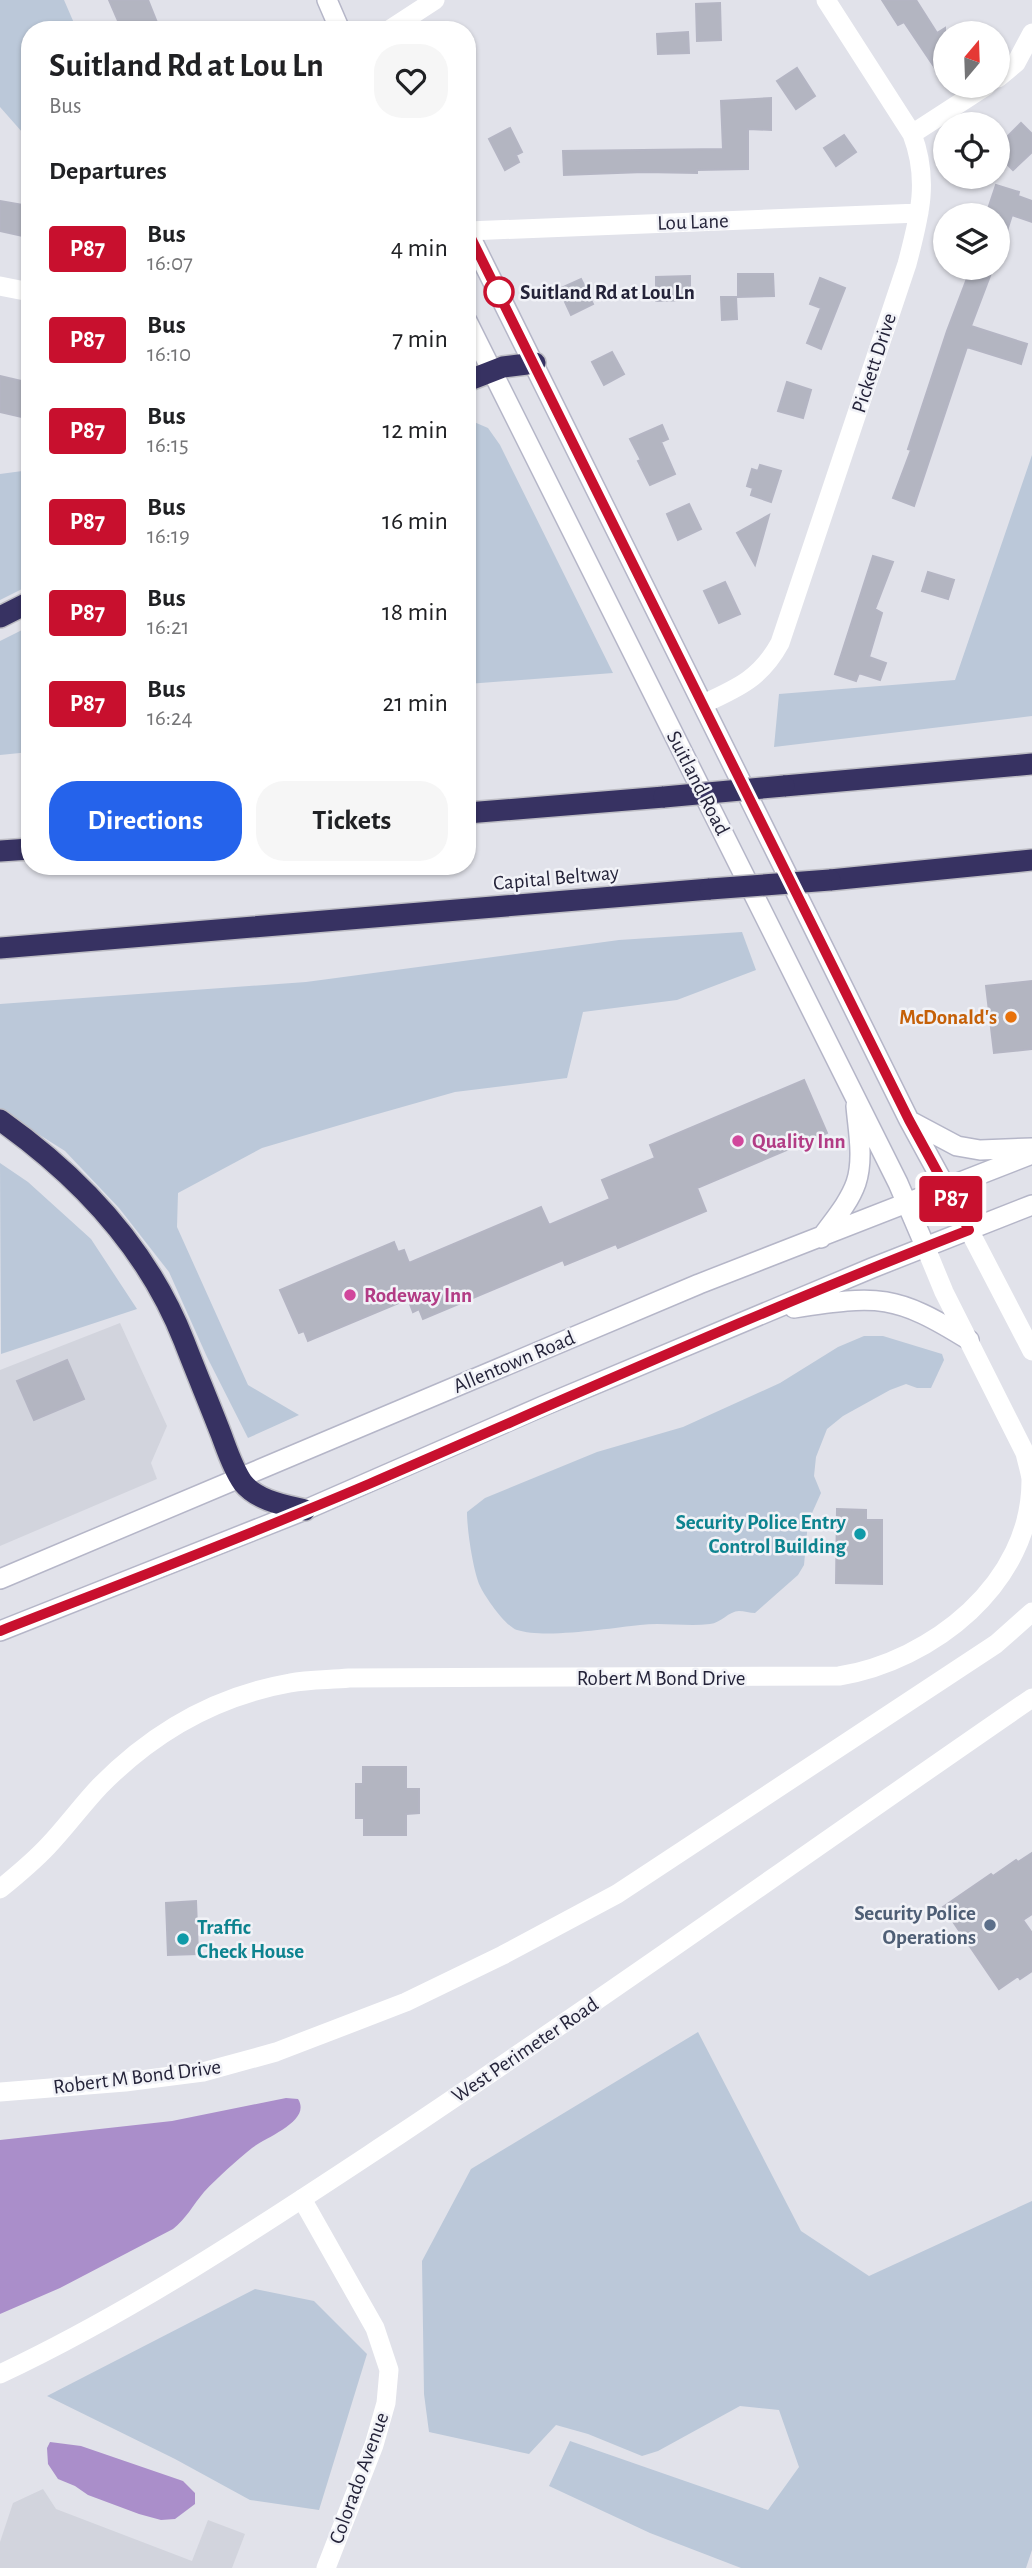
<!DOCTYPE html>
<style>
:root{--surface:#fff;--page:#f6f6f6;--text:#202124;--muted:#757577;--accent:#2563eb}
body{margin:0;font-family:"Alegreya Sans",sans-serif;background:var(--page);color:var(--text);height:100vh;display:flex;flex-direction:column;font-size:26px;white-space:nowrap}
*{box-sizing:border-box;margin:0}
p{font-size:23px;color:var(--muted)}
.icon{flex:none;width:38px;height:38px;fill:none;stroke:currentColor;stroke-width:2;stroke-linecap:round;stroke-linejoin:round}
.map{position:relative;flex:1;overflow:hidden}
.sheet{position:absolute;left:21px;top:21px;width:455px;height:854px;display:flex;flex-direction:column;background:var(--surface);border-radius:28px;box-shadow:0 2px 5px #0004}
.sheet>*{flex:none}
.badge{padding:0 14px;border-radius:5px;font-size:24px;line-height:46px}
.needle{width:46px;rotate:19deg}
.controls{position:absolute;left:933px;top:21px;display:grid;gap:14px}
.controls a{display:grid;place-items:center;width:77px;height:77px;border-radius:50%;background:var(--surface);box-shadow:0 2px 5px #0004;font-size:35px}
.map>.badge{position:absolute;translate:-50% -50%;box-shadow:0 0 0 4px #fff}
h2{padding:0 28px;font-size:26px;line-height:63px}
.round{display:grid;place-items:center;flex:none;width:74px;height:74px;border-radius:28px;background:var(--page)}
.headline{display:flex;align-items:center;justify-content:space-between;height:119px;padding:0 28px}
h1{font-size:33px;font-weight:700;line-height:52px}
.action{display:flex;gap:14px;margin-top:auto;padding:14px 28px}
.action a{flex:1;height:80px;border-radius:28px;background:var(--accent);color:#fff;font-size:28px;font-weight:700;line-height:80px;text-align:center}
.action a+a{background:var(--page);color:var(--text)}
ul{padding:0;list-style:none}
li{display:flex;align-items:center;gap:21px;height:91px;padding:0 28px}
li div{flex:1}
li b{display:block;font-size:26px}
li em{font-style:normal}
li .badge{min-width:77px;font-weight:700;text-align:center}
.map>svg:first-child{display:block}
.built{fill:#d2d4dd}
.green{fill:#bbc8d9}
.water{fill:#aa8eca}
.building{fill:#b3b5c1;stroke:#b4b5c3;stroke-width:2}
.lines{fill:none;stroke-linecap:round;stroke-linejoin:round}
.secondary-casing{stroke:#b5b6c8;stroke-width:22}
.motorway-casing{stroke:#bdbdc4;stroke-width:24}
.minor{stroke:#fff;stroke-width:19}
.tertiary{stroke:#fff;stroke-width:19}
.secondary{stroke:#fff;stroke-width:19}
.motorway{stroke:#373262;stroke-width:21}
.motorway-bridge-casing{stroke:#bdbdc4;stroke-width:24;stroke-linecap:butt}
.motorway-bridge{stroke:#373262;stroke-width:21}
.line-casing{stroke:#fff;stroke-width:16}
.line{stroke:#c8102e;stroke-width:10}
.stop-dot{fill:#fff;stroke:#c8102e;stroke-width:3.5}
.food-dot{fill:#e8710a;stroke:#f1f2f7;stroke-width:2.5}
.hotel-dot{fill:#d1479c;stroke:#f1f2f7;stroke-width:2.5}
.culture-dot{fill:#0f9aa8;stroke:#f1f2f7;stroke-width:2.5}
.service-dot{fill:#5c6f8a;stroke:#f1f2f7;stroke-width:2.5}
.labels{text-anchor:middle;dominant-baseline:central;stroke-width:5;stroke-linejoin:round;paint-order:stroke}
.street-label{font-size:21px;fill:#242339;stroke:#f1f2f7}
.stop-label{font-size:21px;font-weight:bold;fill:#242339;stroke:#f1f2f7;text-anchor:start}
.food-label{font-size:21px;font-weight:bold;fill:#c56008;stroke:#f1f2f7;text-anchor:end}
.hotel-label{font-size:21px;font-weight:bold;fill:#b23c85;stroke:#f1f2f7;text-anchor:start}
.culture-label{font-size:21px;font-weight:bold;fill:#0d838f;stroke:#f1f2f7;text-anchor:end}
.service-label{font-size:21px;font-weight:bold;fill:#4e5e75;stroke:#f1f2f7;text-anchor:end}
</style>
<div class="map">
<svg width="1032" height="2568" viewBox="0 0 1032 2568">
<rect width="100%" height="100%" fill="#e1e2ea"/>
<path class="built" d="M120 1323 167 1426 151 1463 157 1479 0 1546V1370Z
M43 2489 56 2509 192 2561 208 2520 245 2534 232 2568H0V2542L13 2503Z"/>
<path class="green" d="M0 0H64L77 30H30V141L0 107Z
M467 419 488 428 500 445 613 673 467 684Z
M1032 455V716L774 747 779 694 955 680Z
M30 470V585L0 600V474Z
M30 626V752L0 755V641Z
M742 932 756 970 677 1000 583 1012 567 1078 455 1092 367 1117 262 1148 178 1193 177 1227 248 1385 299 1415 248 1438 207 1357 169 1272 119 1208 65 1151 0 1110V1004L306 982 619 940Z
M0 1163 28 1182 91 1239 137 1309 1 1354Z
M864 1336H883L942 1354 944 1360 931 1388H917L906 1384 890 1390 843 1416 827 1429 816 1457 814 1476 821 1493 808 1522 804 1565 798 1575 755 1613C750 1613 744 1611 739 1611 729 1611 721 1623 710 1624 687 1627 663 1622 640 1625 610 1628 545 1639 517 1630 506 1627 485 1597 480 1586 473 1570 467 1530 467 1512L485 1498 597 1452 683 1427 780 1383 838 1347Z
M698 2032 801 2231 869 2276 1032 2201V2550L1026 2568H741L650 2533 549 2486 570 2441 768 2510 799 2467 779 2410 740 2406 658 2451 642 2456 588 2434 556 2425 529 2454 429 2432 424 2394 422 2261 471 2169Z
M255 2289 314 2301 367 2354 319 2510 250 2500 175 2459 47 2396Z"/>
<path class="water" d="M286 2098 298 2099C312 2121 266 2137 252 2148 236 2161 218 2177 204 2192 193 2205 186 2219 173 2229L60 2288 0 2314V2140L172 2121Z
M50 2442 81 2446 183 2481 195 2493V2504L175 2519 161 2520 139 2514 88 2495 75 2486 58 2479 48 2464 47 2448Z"/>
<path class="building" d="M109 0H148L160 30H122Z
M882 0H916L937 33 945 28V83L904 22 898 25Z
M720 3 721 40 697 41 696 4Z
M688 32 689 53 658 54 657 34Z
M797 68 815 96 796 109 777 81Z
M771 98V130L748 129V169L697 170V173L644 172 564 175 563 151 723 149 721 101Z
M1021 123 1032 134V152L1013 170 998 155V146Z
M510 128 522 152 516 155 519 162 505 170 489 139Z
M844 135 856 152 836 166 824 148Z
M996 185 1019 192 1018 196 1032 201V222L1012 215 1001 250 998 249V215H986Z
M0 201 29 206 23 236 0 231Z
M971 268H993L971 326 1027 344 1021 364 967 347 914 506 893 498 911 450 908 449 947 331Z
M738 274H773L774 296 738 297Z
M690 276V300L656 301V277Z
M820 278 845 288 821 349 807 343 821 308 810 304Z
M581 279 593 304 571 315 559 289Z
M721 297H736L737 319 722 320Z
M612 352 624 374 604 385 592 362Z
M0 376 30 383 22 417 0 412Z
M787 382 811 390 803 418 778 411Z
M662 425 668 439 661 442 675 474 650 485 638 461 641 460 630 439Z
M760 465 781 471 771 502 751 495 753 488 747 486 752 469 758 471Z
M689 504 701 529 678 540 667 514Z
M769 515 755 565 737 533Z
M873 556 893 562 875 609 882 613 869 657 886 663 880 680 859 673 856 681 835 674Z
M928 572 954 580 948 599 922 591Z
M725 582 740 614 719 623 704 591Z
M1032 981V1049L994 1053 986 986Z
M804 1080 827 1133 697 1188 706 1211 618 1248 616 1244 565 1265 563 1260 423 1319 419 1309 413 1312 408 1299 308 1341 304 1331 299 1333 280 1290 394 1242 398 1252 404 1250 409 1263 541 1207 549 1225 610 1199 602 1180 655 1158 650 1145Z
M67 1360 84 1399 34 1420 17 1381Z
M837 1509 866 1510V1520H882V1584L836 1583Z
M363 1767H406V1789H419V1813L406 1814V1835H364V1818H356V1784H363Z
M1032 1853V1914L1023 1920 1032 1933V1971L1020 1979 1018 1976 999 1989 943 1907 991 1874 993 1876 1016 1860 1018 1862Z
M196 1901 198 1954 168 1955 166 1903Z"/>
<g class="lines">
<g class="secondary-casing">
<path id="secondary" d="M327 0 340 30
M467 230 909 1120 969 1230
M467 321 898 1183 925 1246
M910 1121 957 1146 980 1150 1032 1148
M821 1238C833 1221 849 1203 856 1183 864 1159 858 1130 856 1106
M794 1308C879 1295 895 1294 969 1340
M0 1579 699 1284 1032 1154
M0 1631 305 1510 543 1406 872 1268 1032 1205"/>
</g>
<g class="motorway-casing">
<path id="motorway" d="M467 381 503 367 535 363
M0 617 30 602
M784 786 1032 764
M467 813 664 797
M0 851 30 849
M830 880 1032 860
M0 948 710 889
M0 1120C79 1176 148 1249 184 1341 196 1372 209 1403 221 1434 227 1450 233 1469 243 1483 258 1501 284 1505 305 1510"/>
</g>
<path class="minor" d="M389 30 435 0
M998 78 1016 63 1032 33
M912 134 986 86
M468 231 919 213
M0 286 30 292
M703 704C738 688 761 678 780 643L907 264C919 218 930 181 912 134L826 0
M302 2199 375 2328 389 2370 386 2403 374 2445 326 2568"/>
<path class="tertiary" d="M969 1230 1032 1351
M0 1889C16 1876 33 1862 48 1846 66 1827 82 1805 100 1786 153 1732 216 1696 290 1683 309 1679 330 1680 349 1678L839 1676C931 1661 1032 1584 1031 1479 1030 1471 1027 1462 1025 1453L944 1292 925 1246
M0 2092 125 2082 203 2072 276 2052 406 2002 503 1955 617 1894 996 1644 1032 1612
M0 2374C140 2308 270 2220 399 2135 612 1993 821 1843 1032 1698"/>
<use href="#secondary" class="secondary"/>
<use href="#motorway" class="motorway"/>
<g class="motorway-bridge-casing">
<path id="motorway-bridge" d="M664 797 784 786
M710 889 830 880"/>
</g>
<use href="#motorway-bridge" class="motorway-bridge"/>
</g>
<g class="lines">
<g class="line-casing">
<path id="line" d="M0 1631C123 1583 247 1536 369 1484 568 1398 766 1308 969 1230L909 1120 467 230"/>
</g>
<use href="#line" class="line"/>
</g>
<circle class="stop-dot" cx="499" cy="292" r="14"/>
<circle class="food-dot" cx="1011" cy="1017" r="7"/>
<g class="hotel-dot">
<circle cx="738" cy="1141" r="7"/>
<circle cx="350" cy="1295" r="7"/>
</g>
<g class="culture-dot">
<circle cx="860" cy="1534" r="7"/>
<circle cx="183" cy="1939" r="7"/>
</g>
<circle class="service-dot" cx="990" cy="1925" r="7"/>
<g class="labels">
<g class="street-label">
<text transform="translate(693 222) rotate(-2)">Lou Lane</text>
<text transform="translate(874 363) rotate(-72)">Pickett Drive</text>
<text transform="translate(698 783) rotate(63)">Suitland Road</text>
<text transform="translate(556 878) rotate(-5)">Capital Beltway</text>
<text transform="translate(514 1362) rotate(-23)">Allentown Road</text>
<text x="661" y="1678">Robert M Bond Drive</text>
<text transform="translate(525 2050) rotate(-34)">West Perimeter Road</text>
<text transform="translate(137 2077) rotate(-7)">Robert M Bond Drive</text>
<text transform="translate(359 2478) rotate(-70)">Colorado Avenue</text>
</g>
<g class="stop-label">
<text x="520" y="292">Suitland Rd at Lou Ln</text>
</g>
<g class="food-label">
<text x="997" y="1017">McDonald's</text>
</g>
<g class="hotel-label">
<text x="752" y="1141">Quality Inn</text>
<text x="364" y="1295">Rodeway Inn</text>
</g>
<g class="culture-label">
<text x="846" y="1522">Security Police Entry<tspan x="846" dy="24">Control Building</tspan></text>
<text x="197" y="1927" text-anchor="start">Traffic<tspan x="197" dy="24">Check House</tspan></text>
</g>
<g class="service-label">
<text x="976" y="1913">Security Police<tspan x="976" dy="24">Operations</tspan></text>
</g>
</g>
</svg>
<div class="controls">
<a><svg class="needle" viewBox="-14 -14 28 28"><path d="M0-13l5 13h-10z" fill="#e53935"/><path d="M0 13l5-13h-10z" fill="#757577"/></svg></a>
<a><svg class="icon" aria-label="locate" viewBox="0 0 24 24"><circle cx="12" cy="12" r="6"/><path d="M12 2v4M12 18v4M2 12h4M18 12h4"/></svg></a>
<a><svg class="icon" aria-label="layers" viewBox="0 0 24 24"><path d="M12 4l9 5-9 5-9-5zM3 14l9 5 9-5"/></svg></a>
</div>
<b class="badge" style="left:951px;top:1199px;background:#c8102e;color:#fff">P87</b>
<section class="sheet">
<div class="headline"><div><h1>Suitland Rd at Lou Ln</h1><p>Bus</p></div><a class="round"><svg class="icon" aria-label="heart" viewBox="0 0 24 24"><path d="M12 20l-8-8c-3-5 5-10 8-4 3-6 11-1 8 4z"/></svg></a></div>
<h2>Departures</h2>
<ul>
<li><span class="badge" style="background:#c8102e;color:#fff">P87</span><div><b>Bus</b><p>16:07</p></div><em>4 min</em></li>
<li><span class="badge" style="background:#c8102e;color:#fff">P87</span><div><b>Bus</b><p>16:10</p></div><em>7 min</em></li>
<li><span class="badge" style="background:#c8102e;color:#fff">P87</span><div><b>Bus</b><p>16:15</p></div><em>12 min</em></li>
<li><span class="badge" style="background:#c8102e;color:#fff">P87</span><div><b>Bus</b><p>16:19</p></div><em>16 min</em></li>
<li><span class="badge" style="background:#c8102e;color:#fff">P87</span><div><b>Bus</b><p>16:21</p></div><em>18 min</em></li>
<li><span class="badge" style="background:#c8102e;color:#fff">P87</span><div><b>Bus</b><p>16:24</p></div><em>21 min</em></li>
</ul>
<div class="action"><a>Directions</a><a>Tickets</a></div>
</section>
</div>
